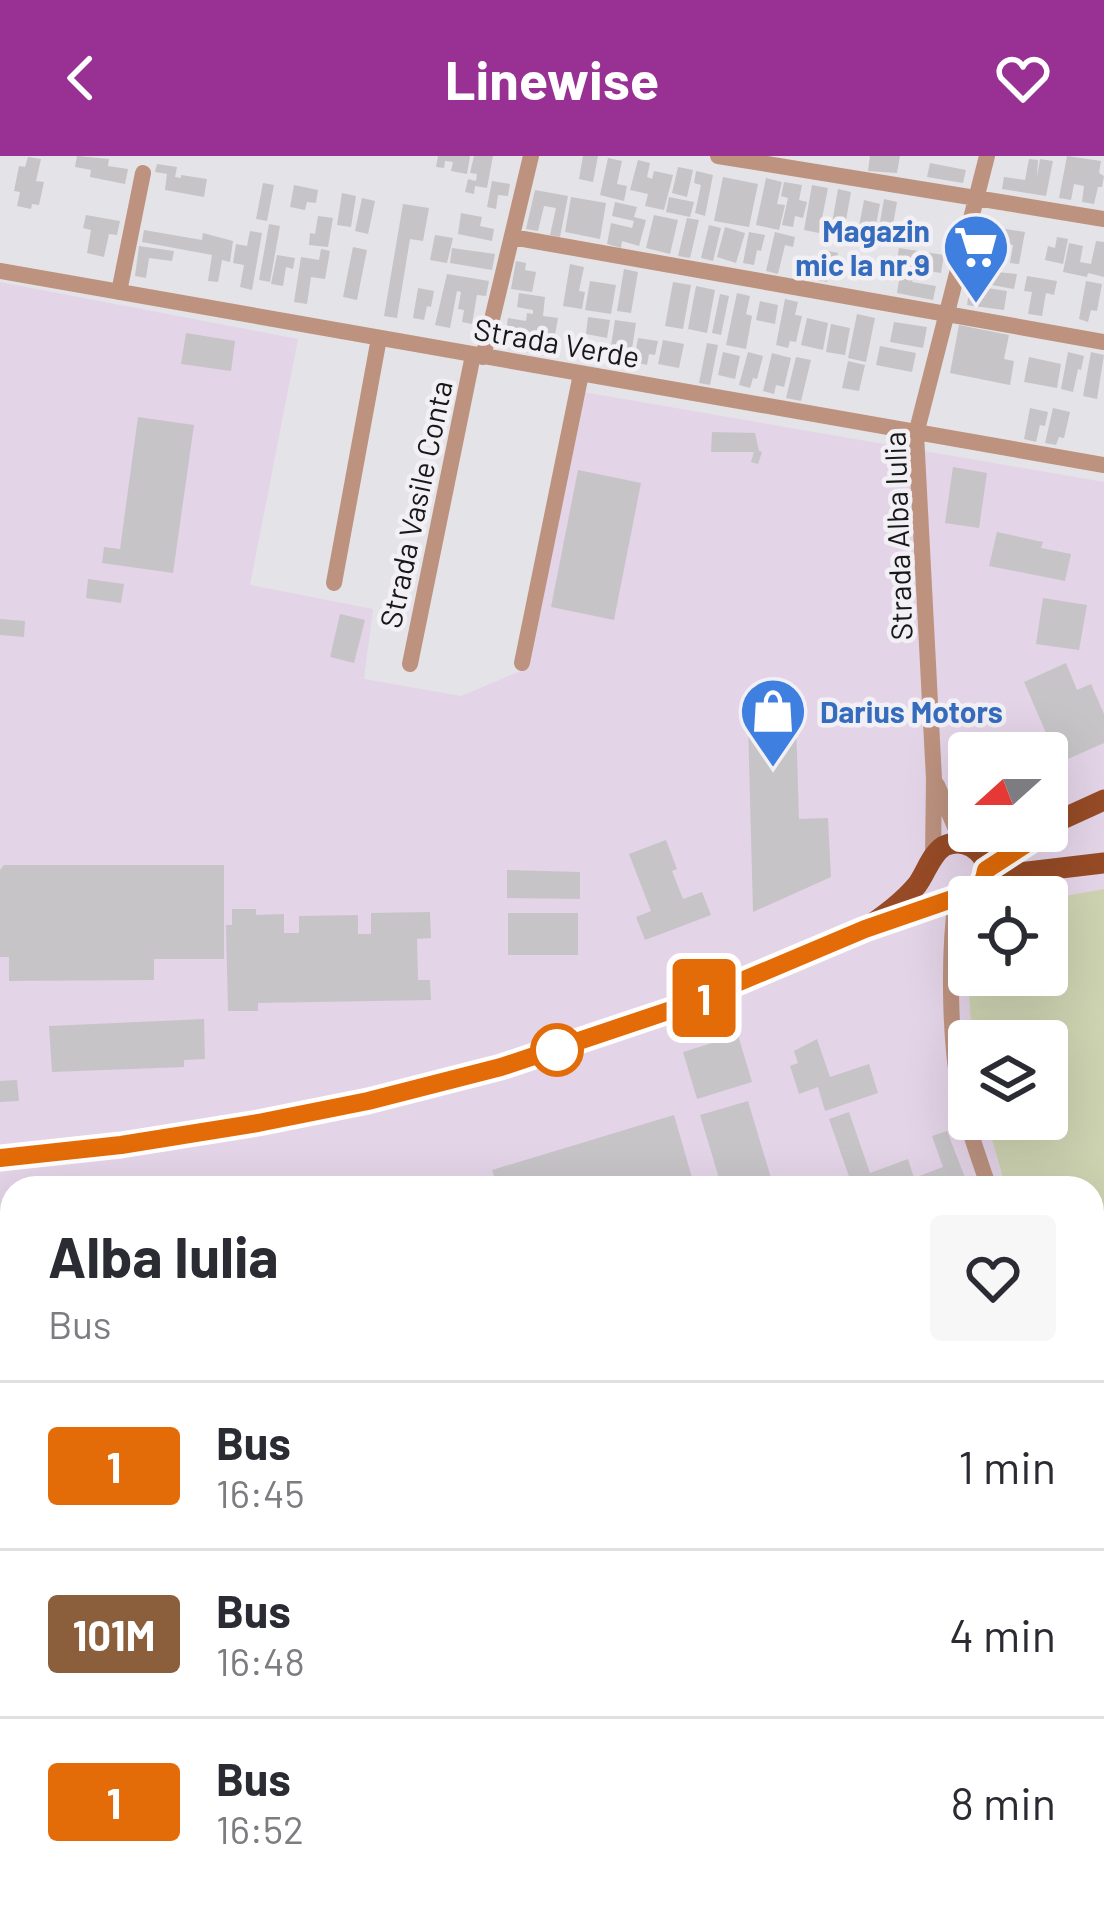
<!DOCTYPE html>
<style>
:root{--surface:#fff;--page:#f7f7f7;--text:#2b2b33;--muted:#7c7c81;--line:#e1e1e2;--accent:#993194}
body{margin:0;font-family:Barlow,sans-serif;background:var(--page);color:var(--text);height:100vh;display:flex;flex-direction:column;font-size:45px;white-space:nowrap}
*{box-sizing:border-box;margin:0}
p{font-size:39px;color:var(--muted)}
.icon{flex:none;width:66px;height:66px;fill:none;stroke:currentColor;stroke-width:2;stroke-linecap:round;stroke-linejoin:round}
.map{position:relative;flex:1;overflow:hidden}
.sheet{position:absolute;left:0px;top:1020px;width:1104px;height:732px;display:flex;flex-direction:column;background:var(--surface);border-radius:36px 36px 0 0;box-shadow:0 12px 48px #0002}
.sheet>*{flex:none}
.badge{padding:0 24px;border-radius:9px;font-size:42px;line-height:78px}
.needle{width:78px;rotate:249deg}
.buttons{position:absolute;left:948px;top:576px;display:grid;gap:24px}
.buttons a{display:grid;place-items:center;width:120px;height:120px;border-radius:12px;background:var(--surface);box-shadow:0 12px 48px #0002;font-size:60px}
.map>.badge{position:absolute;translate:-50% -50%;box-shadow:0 0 0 6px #fff}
.round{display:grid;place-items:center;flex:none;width:126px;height:126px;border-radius:12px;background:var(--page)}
.overview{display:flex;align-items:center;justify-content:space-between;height:204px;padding:0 48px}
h1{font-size:57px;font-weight:700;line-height:90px}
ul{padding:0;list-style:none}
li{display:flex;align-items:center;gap:36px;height:168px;padding:0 48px;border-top:3px solid var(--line)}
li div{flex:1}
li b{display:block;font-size:45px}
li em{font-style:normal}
li .badge{min-width:132px;font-weight:700;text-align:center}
header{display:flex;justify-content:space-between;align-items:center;height:156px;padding:0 48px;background:var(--accent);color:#fff;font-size:54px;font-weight:700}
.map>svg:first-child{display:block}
.industrial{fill:#e3d4e7;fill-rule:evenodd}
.green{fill:#cdd3b1}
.building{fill:#c7c4c7}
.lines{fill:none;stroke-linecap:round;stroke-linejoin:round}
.minor{stroke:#bd927f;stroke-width:16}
.major{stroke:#964b26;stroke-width:21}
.line-casing{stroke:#fff;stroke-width:27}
.line{stroke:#e36c09;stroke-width:18}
.stop-dot{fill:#fff;stroke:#e36c09;stroke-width:6}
.labels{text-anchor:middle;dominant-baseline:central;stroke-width:9;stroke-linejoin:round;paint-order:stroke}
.shop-label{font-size:30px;font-weight:bold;fill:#366cbe;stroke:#f2f0f4;text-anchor:end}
.street-label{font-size:30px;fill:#181819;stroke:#f2f0f4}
</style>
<header><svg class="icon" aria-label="back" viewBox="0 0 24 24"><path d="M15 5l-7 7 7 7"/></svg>Linewise<svg class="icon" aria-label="heart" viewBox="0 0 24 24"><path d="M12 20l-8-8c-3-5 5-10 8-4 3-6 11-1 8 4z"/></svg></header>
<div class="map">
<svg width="1104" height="1752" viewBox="0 0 1104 1752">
<rect width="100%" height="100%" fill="#e4e3e7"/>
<path class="industrial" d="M0 126 298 183 250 429 373 453 364 523 461 540 530 511 583 236 1104 326V733L1047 743V741H969V774L965 779 972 885H969V963H986L1006 1032H12V1517H0ZM969 597H1047V675H969Z
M1104 1054V1308L1092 1307V1056Z"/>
<path class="green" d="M1104 733V1055L1092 1057V1032H1006L986 963H1047V885H972L965 779 969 774V819H1047V743Z"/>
<path class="building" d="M77 0 109 3 108 10 128 13 125 28 90 21 91 14 75 11Z
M438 0H470L467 18 451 15 453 6 445 5 444 12 436 11Z
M474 0H493L487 32 475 30 474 38 465 36 468 23 476 25 477 18 470 17Z
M583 0H598L593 26 579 23Z
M870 0H900L897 17 868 15Z
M1067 0 1101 5 1099 17 1104 20 1102 31H1098L1094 48 1082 46 1084 30 1074 28 1071 44 1059 42Z
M28 1 41 3 36 25 44 26 39 49 32 48 31 53 17 50 20 36 14 35 19 10 25 11Z
M608 2 622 5 617 28 627 30 624 45 600 39Z
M1029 3 1038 4 1037 21 1040 3 1053 5 1046 40 1002 33 1004 21 1025 24Z
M638 4 650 7 647 21 652 23 654 15 673 19 664 54 645 50 648 38 630 34Z
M930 7 966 14 963 27 927 21Z
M157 8 177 11 175 21 181 22V19L207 23 204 41 165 34 167 18 155 16Z
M678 11 693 14 687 41 672 37Z
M696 15 713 19 705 60 695 57 701 29 694 27Z
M723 21 758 28 749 71 714 65Z
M766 22 782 26 777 48 785 49 779 74 756 69Z
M492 25 510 28 508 40 498 39 496 53 487 51Z
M784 26 802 29 799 44 807 46 803 62 795 60 793 71 782 69 788 42 781 40Z
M263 27 274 29 267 65 256 63Z
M294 29 318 34 316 47 307 46 305 54 290 51Z
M812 29 828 32 819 77 804 74Z
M838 33 851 36 845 70 832 67Z
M535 34 568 40 560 81 550 79 556 52 544 50 538 75 526 73Z
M342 37 356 40 351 71 337 69Z
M571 41 606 47 600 83 565 76Z
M669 41 694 46 690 61 666 56Z
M362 42 375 45 368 78 355 75Z
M884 43 897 46 891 80 878 78Z
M864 44 880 48 874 79 858 76Z
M615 46 637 51 634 61 646 64 639 90 622 85 621 92 607 88 611 67 632 72 634 65 612 60Z
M403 48 429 52 423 85 410 83 397 162 384 160Z
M461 57 482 61 480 70 494 73 492 85 458 78Z
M86 59 120 65 117 79 109 78 104 101 87 97 91 74 83 72Z
M654 59 678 64 670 98 646 92Z
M318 60 333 62 328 91 309 89 310 77 315 78Z
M687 62 699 64 690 102 678 100Z
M269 68 280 70 270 126 259 124Z
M709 69 721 72 713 105 701 102Z
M987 70 1025 76 1019 108 1010 107 1013 89 998 86 995 101 982 99Z
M725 71 745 77 736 107 717 101Z
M144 74 202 84 203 77 233 85 230 106 222 104 218 126 208 125 212 99 142 86Z
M250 75 262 77 252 134 240 131 244 109 233 107 236 88 247 90Z
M749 76 765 79 761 95 757 94 754 109 743 107Z
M775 76 795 81 793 91 785 89 778 118 766 115Z
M435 79 453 82 447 107 430 104Z
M1057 81 1068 83 1063 108 1045 104 1048 90 1055 92Z
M1096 85 1104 86V121L1088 117 1087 121 1063 116 1069 87 1083 90 1080 106 1091 108Z
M139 90 174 95 172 105 149 102 146 122 135 120Z
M353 91 367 94 357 144 343 141Z
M452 92 495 98 492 114 450 107Z
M899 92 944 99 941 117 896 110Z
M321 93 330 95 325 123 311 121 307 148 294 146 301 101 319 104Z
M824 94 838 97 835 113 831 111 827 126 817 124Z
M277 99 295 102 293 113 286 111 283 130 271 128Z
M516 105 526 107 525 114 536 116 532 136 511 133Z
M570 108 584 111 579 135 585 136 582 153 563 150Z
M624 113 638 116 631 157 617 155Z
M977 114 1017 118 1014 133 975 126Z
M447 118 489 125 486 140 477 139 472 168 462 166 464 154 458 153 461 136 457 135 450 172 435 169Z
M900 118 913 121 912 126 936 130 933 144 897 137Z
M1027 120 1057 125 1054 139 1046 137 1042 160 1028 158 1032 136 1024 135Z
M590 125 616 129 611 158 585 154Z
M1086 125 1102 128 1097 155 1091 154 1088 166 1079 163Z
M673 126 691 129 683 173 665 170Z
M696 130 715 134 707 177 688 173Z
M981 131 1007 135 1004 154 967 149 969 135 980 136Z
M418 132 434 135 431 151 427 150 424 164 413 162Z
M519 137 545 141 543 160 558 162 551 201 520 195 523 178 506 175 508 162 526 165 527 157 533 158V154L517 151Z
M737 137 750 140 746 158 752 160 746 193 726 189Z
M720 138 729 140 721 179 712 177Z
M785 143 798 146 795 159 802 160 796 186 790 185 788 192 776 189Z
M760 145 778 149 775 168 756 164Z
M857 158 875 162 866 206 848 202Z
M588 161 610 164 607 182 586 178Z
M807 162 828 167 823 194 801 189Z
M615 164 636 167 631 199 610 196Z
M894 166 927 171 923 192 890 186Z
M831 168 850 172 845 199 826 196Z
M959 169 1009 179 1004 203 1014 205 1010 229 950 217Z
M186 177 235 185 231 215 181 208Z
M638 182 658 185 655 199 649 198 647 209 634 206Z
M663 184 684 188 679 212 658 208Z
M707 187 718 189 710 229 699 227Z
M880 190 916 197 912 216 876 209Z
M723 196 740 200 735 223 718 219Z
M748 196 763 200 757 223 753 222 750 232 739 229Z
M1068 196 1084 200 1081 214 1078 213 1073 236 1061 233Z
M1091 196 1104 199 1097 243 1083 240Z
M772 197 791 202 784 231 776 229 774 238 763 235Z
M796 201 811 204 801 245 786 242Z
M1029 201 1061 208 1057 232 1024 226Z
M848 205 865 209 859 235 842 232Z
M1030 252 1048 256 1045 270 1040 269 1036 286 1024 283Z
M1053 252 1070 256 1064 282 1059 281 1056 289 1045 287Z
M138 261 194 269 173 417 102 407 104 391 120 393Z
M712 276 755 277 759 295 762 296 758 308 751 306 754 296H711Z
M953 311 987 317 979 372 945 367Z
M578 314 641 327 614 464 551 451Z
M997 376 1043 386 1041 392 1071 398 1065 425 989 410Z
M88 423 124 428 121 447 86 442Z
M1043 442 1087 449 1079 494 1036 488Z
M340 458 365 464 354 507 330 501Z
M0 463 25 465 24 481 0 479Z
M1066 507 1077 534 1091 528 1104 558V587L1059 607 1024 526Z
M796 566 799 663 828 662 831 721 753 756 748 567Z
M666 684 677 713 672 715 683 743 702 736 711 759 645 784 636 761 651 755 629 698Z
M4 709H224V803H154V824L9 825V801H0V714Z
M507 714 580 716V743L507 742Z
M232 753H256V759L284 758V777H299V760L358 759V778H371V757L430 756 431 782 417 783 418 824H430L431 844 258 847V855H228L226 769H232Z
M508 757H578V799H508Z
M204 863 205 903 184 904V911L52 916 49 870Z
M738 879 752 926 697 943 683 896Z
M817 883 830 921 869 908 878 937 825 955 818 931 799 938 790 910 798 907 794 895Z
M17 924 19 945 0 946V925Z
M748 945 774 1032H722L700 959Z
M849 956 870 1017 908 1003 914 1022 943 1011 932 980 947 975 969 1032H853L829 963Z
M674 959 693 1025 671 1032H498L492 1014Z
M12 1186V1300L0 1291V1195Z
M12 1359V1483L0 1480V1362Z
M888 1740H946L944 1752 886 1750Z"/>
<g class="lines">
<path class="minor" d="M718 0 1104 63
M512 81 1104 186
M0 115 1104 309
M119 136 143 17
M483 201 531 0
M334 427 379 182
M522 507 581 218
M410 508 473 199
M937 629 962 687
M933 702 934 623 916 278 987 0
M956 743C948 800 949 895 963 951 970 978 980 1005 989 1032
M1092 1252C1104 1282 1101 1309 1092 1339
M1092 1423 1104 1421
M1092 1534 1104 1532
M1092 1669 1104 1667
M19 1752 20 1740
M981 1752 985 1740
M1020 1752 1104 1738"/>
<path class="major" d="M1047 670 1104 644
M986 714 1046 675
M985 721 1104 707
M0 1002C189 985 381 952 561 892 695 848 820 789 952 743 981 743 1001 709 972 691 964 686 953 686 944 690 931 698 926 717 917 729 902 747 883 760 865 773"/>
</g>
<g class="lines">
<g class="line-casing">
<path id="line" d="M0 1002 121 989 258 967 368 945 501 911 680 851 865 773 952 743C972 744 983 733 986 714L1046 675"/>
</g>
<use href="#line" class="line"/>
</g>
<defs>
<g id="supermarket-pin" transform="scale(3.45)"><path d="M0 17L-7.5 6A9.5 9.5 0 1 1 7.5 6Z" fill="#3f7fe0" stroke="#f2f0f4"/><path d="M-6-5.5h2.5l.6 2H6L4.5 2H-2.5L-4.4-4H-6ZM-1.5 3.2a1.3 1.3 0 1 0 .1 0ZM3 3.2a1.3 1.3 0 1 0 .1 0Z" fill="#fff"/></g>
<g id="shop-pin" transform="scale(3.45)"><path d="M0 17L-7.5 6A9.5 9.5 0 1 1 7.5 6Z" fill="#3f7fe0" stroke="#f2f0f4"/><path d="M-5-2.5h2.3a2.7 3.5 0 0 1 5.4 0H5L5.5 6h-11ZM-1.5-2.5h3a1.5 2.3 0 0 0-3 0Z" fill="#fff"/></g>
</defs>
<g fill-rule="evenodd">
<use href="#supermarket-pin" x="976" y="91"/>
<use href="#shop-pin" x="773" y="555"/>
</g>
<circle class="stop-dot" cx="557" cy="894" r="24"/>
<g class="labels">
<g class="shop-label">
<text x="930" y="74">Magazin<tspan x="930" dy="34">mic la nr.9</tspan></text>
<text x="820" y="555" text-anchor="start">Darius Motors</text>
</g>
<g class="street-label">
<text transform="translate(557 186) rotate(10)">Strada Verde</text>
<text transform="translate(415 348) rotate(-78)">Strada Vasile Conta</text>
<text transform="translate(897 380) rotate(-92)">Strada Alba Iulia</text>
</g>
</g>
</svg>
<div class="buttons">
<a><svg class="needle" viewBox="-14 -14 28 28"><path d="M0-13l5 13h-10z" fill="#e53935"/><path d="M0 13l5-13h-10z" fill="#7c7c81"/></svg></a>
<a><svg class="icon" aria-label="locate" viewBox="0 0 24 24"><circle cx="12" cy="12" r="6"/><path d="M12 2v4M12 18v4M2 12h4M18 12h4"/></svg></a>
<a><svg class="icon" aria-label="layers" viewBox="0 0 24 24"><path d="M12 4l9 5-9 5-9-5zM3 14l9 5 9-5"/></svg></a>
</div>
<b class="badge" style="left:704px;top:842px;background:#e36c09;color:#fff">1</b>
<section class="sheet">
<div class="overview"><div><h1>Alba Iulia</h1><p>Bus</p></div><a class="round"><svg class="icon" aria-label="heart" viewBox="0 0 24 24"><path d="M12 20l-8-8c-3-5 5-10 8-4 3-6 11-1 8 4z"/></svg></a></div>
<ul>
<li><span class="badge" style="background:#e36c09;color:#fff">1</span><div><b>Bus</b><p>16:45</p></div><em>1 min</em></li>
<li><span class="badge" style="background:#8b5e3c;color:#fff">101M</span><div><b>Bus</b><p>16:48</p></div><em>4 min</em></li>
<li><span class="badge" style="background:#e36c09;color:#fff">1</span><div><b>Bus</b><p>16:52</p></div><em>8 min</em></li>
</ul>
</section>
</div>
